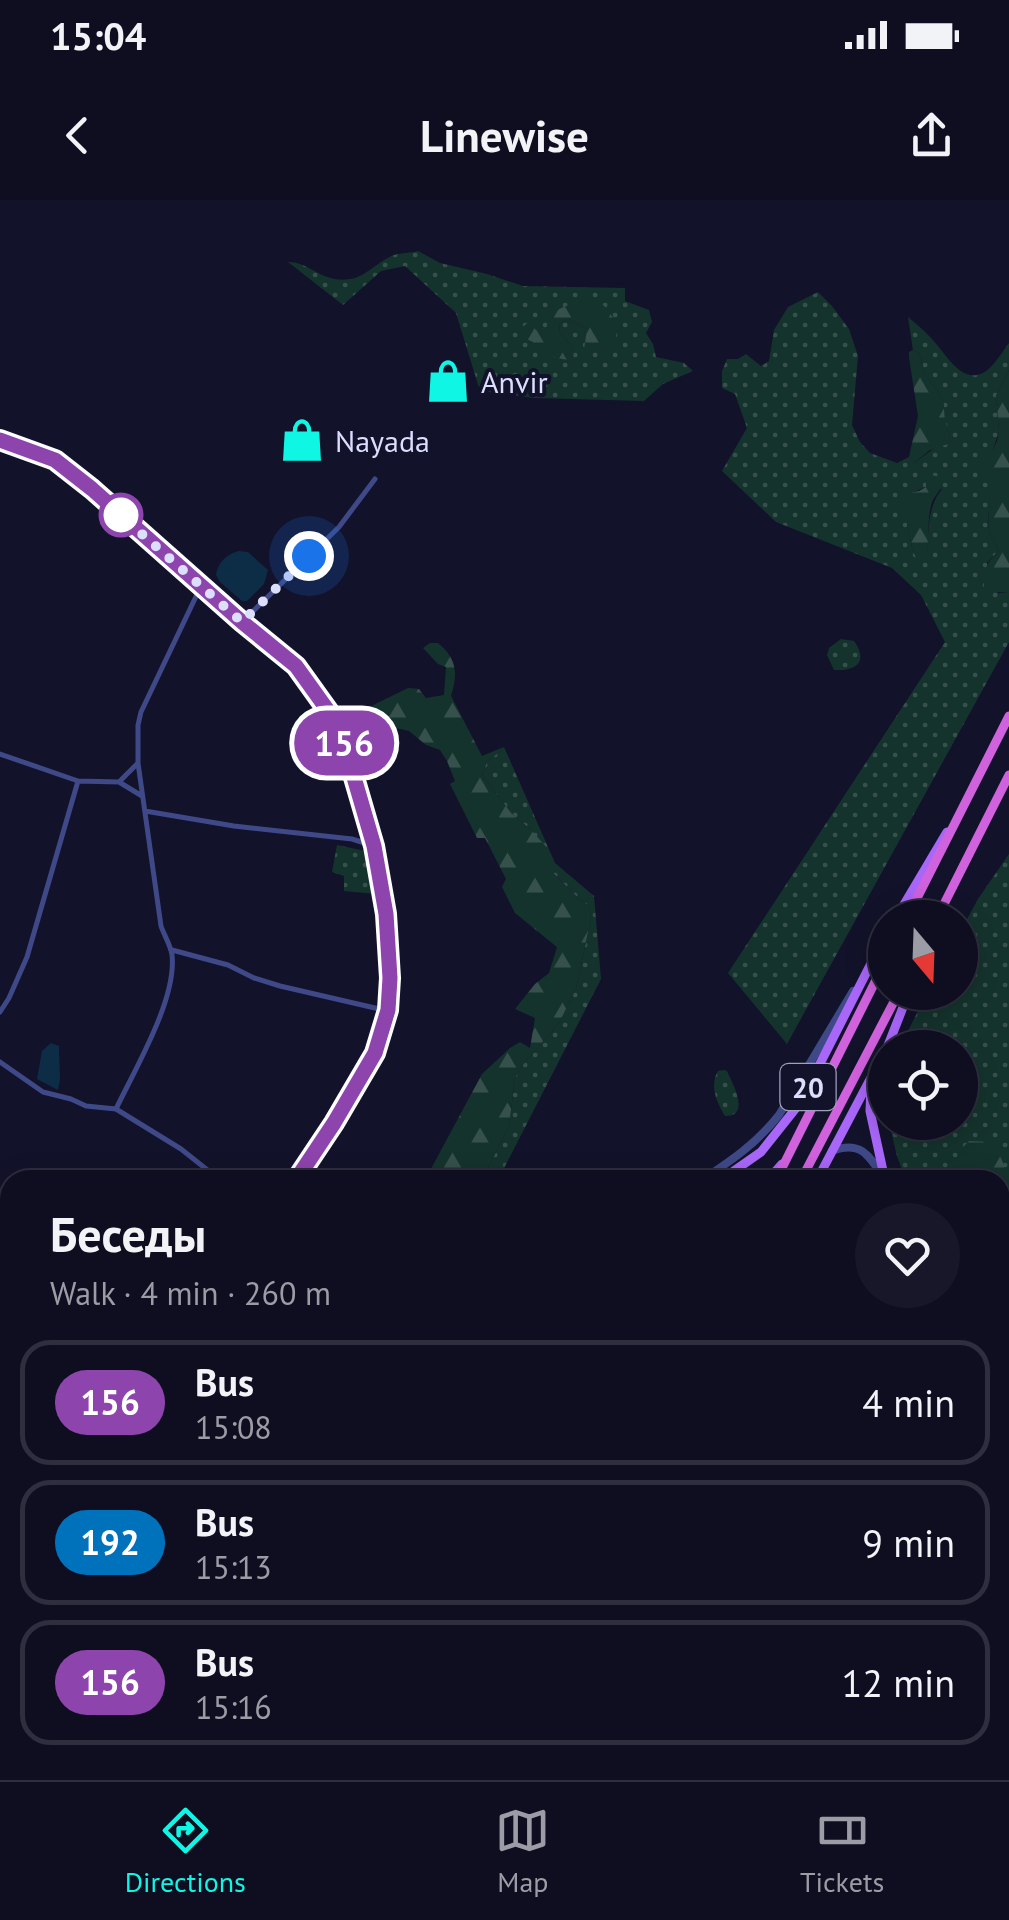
<!DOCTYPE html>
<meta charset="utf-8">
<style>
:root{--surface:#0e0e20;--page:#171729;--text:#f1f3f6;--muted:#9b9ca5;--line:#2e2e3e;--accent:#10f6e4}
body{margin:0;font-family:"PT Sans",sans-serif;background:var(--page);color:var(--text);height:100vh;display:flex;flex-direction:column;font-size:38px;white-space:nowrap}
*{box-sizing:border-box;margin:0}
p{font-size:32px;color:var(--muted)}
.icon{flex:none;width:55px;height:55px;fill:none;stroke:currentColor;stroke-width:2;stroke-linecap:round;stroke-linejoin:round}
.map{position:relative;flex:1;overflow:hidden}
.drawer{position:absolute;left:0px;top:970px;width:1010px;height:610px;display:flex;flex-direction:column;background:var(--surface);border-radius:30px 30px 0 0;box-shadow:0 5px 25px #0003,0 0 0 2px var(--line)}
.drawer>*{flex:none}
.badge{padding:0 20px;border-radius:32px;font-size:35px;line-height:65px}
.needle{width:65px;rotate:161deg}
.controls{position:absolute;left:868px;top:700px;display:grid;gap:20px}
.controls a{display:grid;place-items:center;width:110px;height:110px;border-radius:50%;background:var(--surface);box-shadow:0 5px 25px #0003,0 0 0 2px var(--line);font-size:50px}
.you{position:absolute;width:50px;height:50px;margin:-25px;border:8px solid #fff;border-radius:50%;background:#1a73e8;box-shadow:0 0 0 15px #1a73e833}
.map>.badge{position:absolute;translate:-50% -50%;box-shadow:0 0 0 5px #fff}
.round{display:grid;place-items:center;flex:none;width:105px;height:105px;border-radius:52px;background:var(--page)}
.overview{display:flex;align-items:center;justify-content:space-between;height:170px;padding:0 50px}
h1{font-size:48px;font-weight:800;line-height:75px}
ul{padding:0;list-style:none}
li{display:flex;align-items:center;gap:30px;height:125px;margin:0 20px 15px;padding:0 30px;border:5px solid var(--line);border-radius:30px}
li div{flex:1}
li b{display:block;font-size:38px}
li em{font-style:normal}
li .badge{min-width:110px;font-weight:700;text-align:center}
.status{display:flex;justify-content:space-between;align-items:center;height:70px;padding:0 50px;background:var(--surface);direction:ltr}
.status svg{height:28px;fill:currentColor}
header{display:flex;justify-content:space-between;align-items:center;height:130px;padding:0 50px;background:var(--surface);font-size:45px;font-weight:800}
.menu{display:flex;justify-content:space-around;align-items:center;height:140px;border-top:2px solid var(--line);background:var(--surface);font-size:28px;color:var(--muted)}
.menu a{display:grid;justify-items:center;gap:5px}
.menu .on{color:var(--accent)}
.map>svg:first-child{display:block}
.grass{fill:url(#grass-dots);fill-rule:evenodd}
.forest{fill:url(#forest-firs)}
.water{fill:#0d2d47}
.lines{fill:none;stroke-linecap:round;stroke-linejoin:round}
.minor{stroke:#3f4987;stroke-width:5}
.tertiary{stroke:#3f4987;stroke-width:8}
.primary{stroke:#a967f9;stroke-width:9}
.trunk{stroke:#d162de;stroke-width:9}
.line-casing{stroke:#fff;stroke-width:22}
.line{stroke:#8e44ad;stroke-width:15}
.walk{stroke:#dcdefe;stroke-width:10;stroke-dasharray:0 18}
.stop-dot{fill:#fff;stroke:#8e44ad;stroke-width:5}
.labels{text-anchor:middle;dominant-baseline:central;stroke-width:8;stroke-linejoin:round;paint-order:stroke}
.shield{fill:#12122a;stroke:#9fa1be;stroke-width:2.5}
.shield-label{font-size:28px;font-weight:bold;fill:#dcdefe}
.poi-label{font-size:30px;fill:#dcdefe;stroke:#12122a;text-anchor:start}
</style>
<div class="status"><b>15:04</b><svg viewBox="0 0 49 12"><path d="M0 12V9h3v3zM5 12V6h3v6zM10 12V3h3v9zM15 12V0h3v12zM26 1h20v11H26zM47 4h2v5h-2z"/></svg></div>
<header><svg class="icon" aria-label="back" viewBox="0 0 24 24"><path d="M15 5l-7 7 7 7"/></svg>Linewise<svg class="icon" aria-label="share" viewBox="0 0 24 24"><path d="M12 15V3M7 8l5-5 5 5M5 13v7h14v-7"/></svg></header>
<div class="map">
<svg width="1009" height="1580" viewBox="0 0 1009 1580">
<defs>
<pattern id="grass-dots" width="8" height="8" patternUnits="userSpaceOnUse" patternTransform="scale(2.5)"><rect width="8" height="8" fill="#15332d"/><path d="M2 2h.1M6 6h.1" fill="none" stroke="#36504c" stroke-width="1.8" stroke-linecap="round"/></pattern>
<pattern id="forest-firs" width="22" height="20" patternUnits="userSpaceOnUse" patternTransform="scale(2.5)"><rect width="22" height="20" fill="#15332d"/><path d="M5 1l3.5 6h-7zM16 11l3.5 6h-7z" fill="#36504c"/></pattern>
</defs>
<rect width="100%" height="100%" fill="#12122a"/>
<path class="grass" d="M418 51 440 63 487 74 523 86 625 88V101L649 110 652 122 646 133 653 144 656 157 684 163 693 171 663 184 644 201 535 198 480 191 456 113 405 66 381 71 343 105 288 62C308 61 323 84 350 79 366 77 378 61 394 55 401 53 411 53 418 51ZM582 101 595 152 587 129 569 119 559 123 560 133 574 149 534 142 535 130 546 132 563 110Z
M818 92 832 106 849 129 858 156 852 225 860 242 870 253 897 263 909 257 914 263 950 237 945 221 943 199 925 174 919 153 913 150 908 117C919 126 929 135 938 146 948 158 963 183 983 173 993 168 1002 152 1009 143V170L996 196 999 231 993 250 988 324V331L999 350 987 363 998 393 1009 392V442L787 844 728 773 945 442 921 395 892 368 776 322 722 271 747 228 735 194 722 188V171L727 159H738L746 154 761 166 769 161 774 130 788 107ZM926 287 942 289C927 307 929 331 927 354L913 352 907 324 909 294Z
M841 439 854 441C869 462 856 471 834 470L827 455 829 448Z
M504 547 555 663 594 696 601 779 498 980H482L509 926 515 878 521 867 559 823 576 789 591 718 589 706 579 699 553 673 531 630 512 614 482 575 486 564Z
M337 645 370 652 376 694 344 691V676L332 672Z
M1009 654V1151L1000 1154V980H923L919 970 904 975 897 956 889 923 960 922V848L900 847 927 793 960 792V732L978 699Z
M724 870 727 871C733 885 751 916 725 916 717 903 709 886 718 871Z
M1009 1218V1271H1000V1221Z
M0 1248H10V1397L0 1402Z
M1000 1288H1009V1332L1000 1333Z"/>
<path class="forest" d="M582 101 603 105C626 127 620 157 584 150L587 129 569 119 559 123 560 133 574 149 573 160C558 160 546 154 533 147V142L524 138 521 128 529 122 536 130 546 131C549 108 562 108 582 101Z
M913 150 919 153 925 174 943 199 945 220 950 237 948 244 930 250 914 263 909 257 918 216 909 157V152Z
M1009 170V392H988L984 387C983 367 987 364 999 350L988 331 990 285 979 271V263L993 250 997 241 999 231 996 196Z
M931 275 940 277C944 290 939 289 933 300 927 312 929 340 927 354L922 359H917L913 352 907 324 896 301 898 295 919 291 926 287V280Z
M430 443H438C457 459 458 473 451 496L482 556 504 547 486 564 482 575 512 614 531 630 548 649 553 673 579 699 589 706 591 718 576 789 559 823 521 867 515 878 509 926 482 980H425L482 874 510 848 520 842 530 848 535 818 515 809 535 784 549 773 557 747 515 713 502 687 506 679 485 638H477L450 584 455 581 447 561 440 550 426 545 409 531 349 517 408 488 419 489 426 498 444 495 446 467 438 464 423 448Z
M969 941 992 942C1005 964 1009 970 1000 995V980H968L969 974 960 968 959 951Z
M1004 1025H1009V1141L1000 1144V1029Z"/>
<path class="water" d="M239 351 248 352 268 370 264 384 247 401H242L220 382 216 375C218 362 227 354 239 351Z
M51 843 59 846 60 880 58 890 37 879 42 851Z"/>
<g class="lines">
<path class="minor" d="M242 422 339 327 375 279
M0 554 78 581 119 582 142 596
M119 582 138 563
M145 611 234 626 352 639 374 646
M172 750 228 765 254 778 280 786 388 811
M0 812 9 798 27 757 78 581
M0 862 43 892 71 899 86 906 116 909 181 949 220 980
M116 909C135 869 177 799 172 755 171 746 164 735 161 726L138 563V525L141 512 201 386
M0 1240 10 1241
M1000 1339 1009 1338
M609 1570 613 1580
M625 1570 629 1580
M916 1570 919 1580
M508 1580 512 1570
M531 1580 538 1570
M560 1580 565 1570"/>
<path class="tertiary" d="M0 240 55 260 92 289 242 422 296 466 334 519 346 550 374 646 386 715 391 779 388 811 375 853 334 923 296 980
M832 951C860 940 869 955 883 977
M702 980C732 960 756 944 779 915L853 791
M1000 1274 1009 1275"/>
<path class="primary" d="M896 718 947 632
M887 848 909 792
M871 885 870 911 885 980
M721 980 761 952 800 903 885 736
M768 980 782 964
M817 980 885 851
M1000 1204 1009 1201
M1000 1214 1009 1211
M1000 1281 1009 1282
M524 1580 529 1570"/>
<path class="trunk" d="M907 718 1009 516
M937 718 1009 575
M776 980 885 762
M801 980 899 792
M454 1580 460 1570
M496 1580 502 1570"/>
</g>
<g class="lines">
<g class="line-casing">
<path id="line" d="M0 240 55 260 92 289 242 422 296 466 334 519 346 550 374 646 386 714 390 778 388 810 375 853 334 923 296 980"/>
</g>
<use href="#line" class="line"/>
<path class="walk" d="M121 315 118 313 242 422 309 356"/>
</g>
<defs>
<g id="shop-bare" transform="scale(3.45)"><path d="M-5-2.5h2.3a2.7 3.5 0 0 1 5.4 0H5L5.5 6h-11ZM-1.5-2.5h3a1.5 2.3 0 0 0-3 0Z" fill="#10f6e4" stroke="#12122a" stroke-width="2.5" paint-order="stroke"/></g>
</defs>
<g fill-rule="evenodd">
<use href="#shop-bare" x="448" y="181"/>
<use href="#shop-bare" x="302" y="240"/>
</g>
<circle class="stop-dot" cx="121" cy="315" r="20"/>
<g class="labels">
<rect class="shield" x="780.5" y="864" width="55" height="46" rx="8"/>
<g class="shield-label">
<text x="808" y="887">20</text>
</g>
<g class="poi-label">
<text x="481" y="181">Anvir</text>
<text x="335" y="240">Nayada</text>
</g>
</g>
</svg>
<div class="controls">
<a><svg class="needle" viewBox="-14 -14 28 28"><path d="M0-13l5 13h-10z" fill="#e53935"/><path d="M0 13l5-13h-10z" fill="#9b9ca5"/></svg></a>
<a><svg class="icon" aria-label="locate" viewBox="0 0 24 24"><circle cx="12" cy="12" r="6"/><path d="M12 2v4M12 18v4M2 12h4M18 12h4"/></svg></a>
</div>
<div class="you" style="left:309px;top:356px"></div>
<b class="badge" style="left:344px;top:543px;background:#8e44ad;color:#fff">156</b>
<section class="drawer">
<div class="overview"><div><h1>Беседы</h1><p>Walk · 4 min · 260 m</p></div><a class="round"><svg class="icon" aria-label="heart" viewBox="0 0 24 24"><path d="M12 20l-8-8c-3-5 5-10 8-4 3-6 11-1 8 4z"/></svg></a></div>
<ul>
<li><span class="badge" style="background:#8e44ad;color:#fff">156</span><div><b>Bus</b><p>15:08</p></div><em>4 min</em></li>
<li><span class="badge" style="background:#0072bc;color:#fff">192</span><div><b>Bus</b><p>15:13</p></div><em>9 min</em></li>
<li><span class="badge" style="background:#8e44ad;color:#fff">156</span><div><b>Bus</b><p>15:16</p></div><em>12 min</em></li>
</ul>
</section>
</div>
<nav class="menu">
<a class="on"><svg class="icon" aria-label="directions" viewBox="0 0 24 24"><path d="M12 3l9 9-9 9-9-9zM9 14v-3h6M13 9l2 2-2 2"/></svg>Directions</a>
<a><svg class="icon" aria-label="map" viewBox="0 0 24 24"><path d="M3 6l6-2 6 2 6-2v14l-6 2-6-2-6 2zM9 4v14M15 6v14"/></svg>Map</a>
<a><svg class="icon" aria-label="tickets" viewBox="0 0 24 24"><path d="M3 7h18v10H3zM15 7v10"/></svg>Tickets</a>
</nav>
